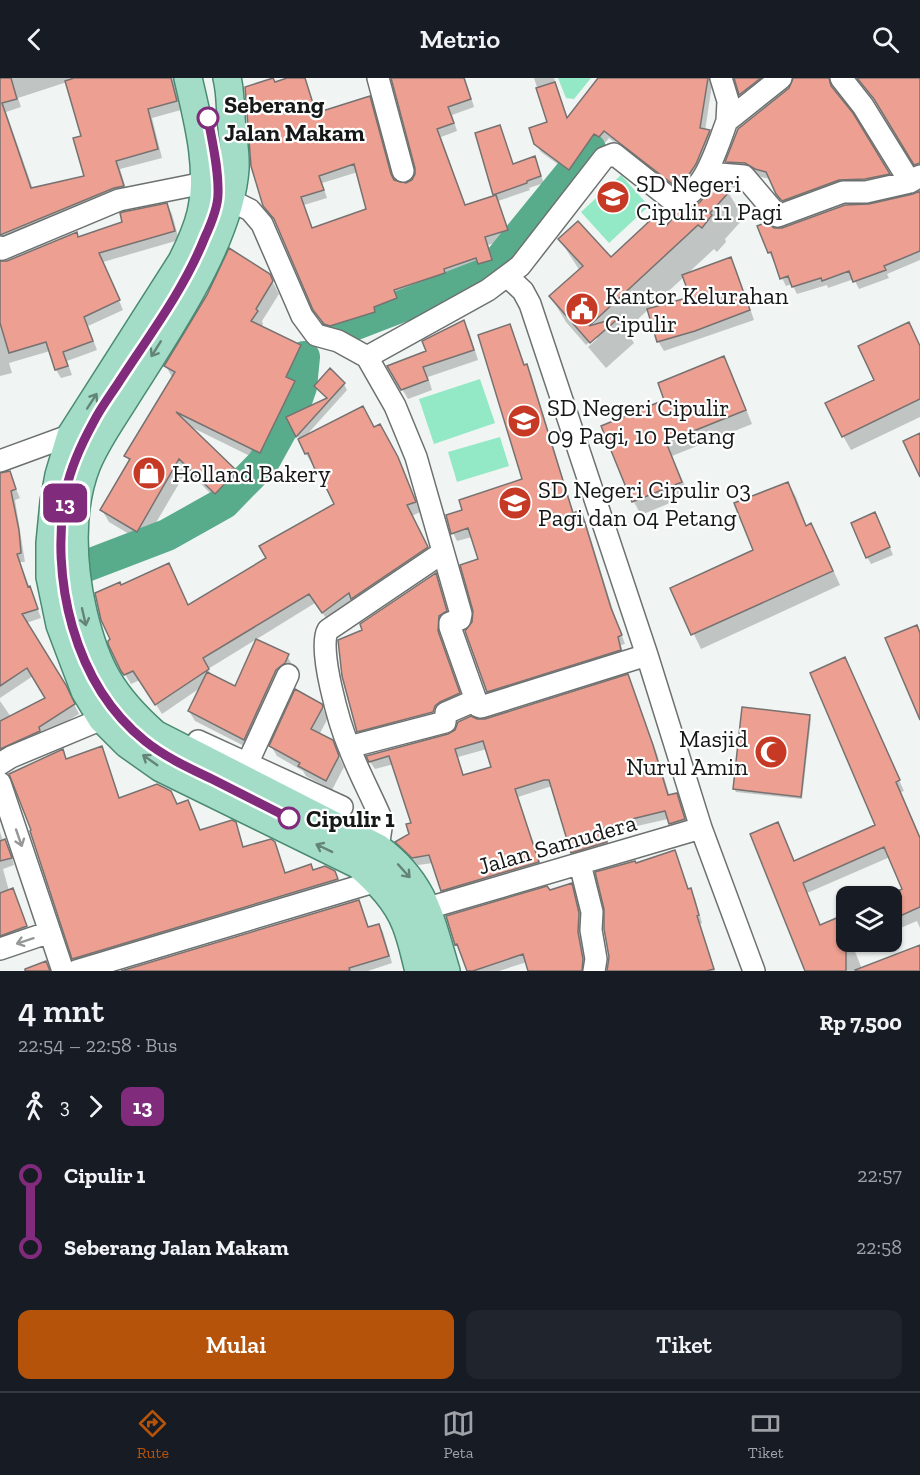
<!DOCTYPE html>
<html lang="id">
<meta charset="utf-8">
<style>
:root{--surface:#171b24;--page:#20242c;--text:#f1f3f6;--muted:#9ea1a6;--line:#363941;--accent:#b45309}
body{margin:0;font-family:"Zilla Slab",serif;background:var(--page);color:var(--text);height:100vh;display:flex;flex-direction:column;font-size:22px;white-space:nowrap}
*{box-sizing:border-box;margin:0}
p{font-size:20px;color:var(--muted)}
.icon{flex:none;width:33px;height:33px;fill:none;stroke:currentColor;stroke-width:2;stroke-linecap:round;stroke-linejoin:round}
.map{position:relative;height:893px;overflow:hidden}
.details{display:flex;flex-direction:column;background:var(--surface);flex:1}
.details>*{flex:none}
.badge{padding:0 12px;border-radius:9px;font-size:21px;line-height:39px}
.buttons{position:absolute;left:836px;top:808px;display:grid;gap:12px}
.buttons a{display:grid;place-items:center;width:66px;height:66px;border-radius:12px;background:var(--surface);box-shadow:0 2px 4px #0004;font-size:30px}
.map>.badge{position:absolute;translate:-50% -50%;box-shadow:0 0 0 3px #fff}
.legs{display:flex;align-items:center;gap:9px;height:66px;padding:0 18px;font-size:20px}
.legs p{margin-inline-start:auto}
.head{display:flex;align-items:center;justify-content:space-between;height:102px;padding:0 18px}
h1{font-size:33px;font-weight:600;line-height:45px}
.primary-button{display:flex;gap:12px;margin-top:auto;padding:12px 18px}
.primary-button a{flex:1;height:69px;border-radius:12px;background:var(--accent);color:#fff;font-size:24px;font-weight:600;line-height:69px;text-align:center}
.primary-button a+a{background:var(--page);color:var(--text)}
ul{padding:0 18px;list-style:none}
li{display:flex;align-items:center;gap:21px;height:72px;font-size:22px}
li i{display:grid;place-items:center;width:9px;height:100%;margin:0 8px;background:currentColor}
li i::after{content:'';width:15px;height:15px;margin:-8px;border:4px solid;border-radius:50%;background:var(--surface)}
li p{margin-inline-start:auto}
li:first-child i{background:linear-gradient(#0000 50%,currentColor 0)}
li:last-child i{background:linear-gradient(currentColor 50%,#0000 0)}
header{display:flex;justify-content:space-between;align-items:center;height:78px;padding:0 18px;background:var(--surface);font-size:27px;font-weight:600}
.menu{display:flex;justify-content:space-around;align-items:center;height:84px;border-top:2px solid var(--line);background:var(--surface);font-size:16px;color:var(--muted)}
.menu a{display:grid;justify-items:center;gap:3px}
.menu .on{color:var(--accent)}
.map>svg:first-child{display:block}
.green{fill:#93e8c5}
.shadow{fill:#0003;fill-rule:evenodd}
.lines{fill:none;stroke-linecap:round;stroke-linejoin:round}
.river{stroke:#58ac8c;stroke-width:32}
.building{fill:#eda091;stroke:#777271;stroke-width:1.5;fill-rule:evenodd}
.minor-casing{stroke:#6c716f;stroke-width:24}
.major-casing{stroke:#4a8a72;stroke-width:30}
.minor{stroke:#fff;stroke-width:21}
.major{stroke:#a3ddc8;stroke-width:27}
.oneway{stroke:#648478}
.oneway2{stroke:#969797}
.line-1-casing{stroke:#fff;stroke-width:14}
.line-1{stroke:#802b7c;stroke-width:9}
.stop-1-dot{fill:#fff;stroke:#802b7c;stroke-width:3}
.labels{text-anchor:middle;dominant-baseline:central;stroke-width:4.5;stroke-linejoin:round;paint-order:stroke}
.stop-label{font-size:24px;font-weight:bold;fill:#161817;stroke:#fff;text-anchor:start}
.poi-label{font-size:24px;fill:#161817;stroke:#fff;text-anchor:start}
.street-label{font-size:24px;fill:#161817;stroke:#fff}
</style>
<header><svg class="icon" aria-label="back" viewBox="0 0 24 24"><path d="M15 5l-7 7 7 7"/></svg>Metrio<svg class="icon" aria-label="search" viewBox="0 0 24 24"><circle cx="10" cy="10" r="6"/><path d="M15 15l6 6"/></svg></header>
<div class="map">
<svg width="920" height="893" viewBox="0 0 920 893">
<rect width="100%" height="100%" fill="#f0f5f3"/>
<path class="green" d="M558 0H591L574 21 566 20Z
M621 97 649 128 609 165 581 134Z
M480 301 495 345 434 366 419 321Z
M500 359 509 388 457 404 448 374Z"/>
<path class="shadow" d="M0 0H173L181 32 152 40 162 80 120 91 128 117 0 167ZM67 4 83 59 86 98 33 111 6 34 21 29 18 20Z
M292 0H305L317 36 369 20 373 27 393 101 399 107H407L417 97V90L393 0H465L474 29 452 37 457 53 441 59 466 129 496 118 499 49 513 87 534 80 544 105 529 110 530 112 498 123 511 160 488 167 495 190 484 193 480 187 447 199 448 203 397 220 400 228 377 237 379 242 335 255 330 253 320 240 277 146 264 127 275 5ZM358 94 368 132 313 151 304 127 327 120 322 105Z
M534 0H554L568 41 600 0H713L705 53 709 54 713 61 694 104 681 115 609 60 604 66 599 62 574 98 541 74 536 66 549 45Z
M736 0H774L745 23Z
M795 0H836L833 4 832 10 851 36 893 103 788 130 771 101 761 99 751 93 731 91 727 84 794 6Z
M726 111 744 140 725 161 726 164 717 174 714 171 685 198 730 181 736 191 754 242 664 273 658 263 692 220 684 199 626 252 634 265 606 290 588 269 597 261V257L586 267 566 244 551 219 580 193 560 162 611 181 666 150 690 132Z
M920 114V182L887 196 889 200 859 211 854 201 828 210 827 207 797 216 792 206 786 208 769 174 774 152 783 151Z
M167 127 172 136 179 162 103 184 123 232 88 248 97 272 67 283 72 297 61 300 56 292 50 273 9 285 12 295 0 298V185L7 184 79 161Z
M269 197 279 216 262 243 263 246 261 250 300 269 307 280 295 306 301 316 289 340 328 322 315 308 344 306 347 312 304 360 374 351 379 348 403 390 420 434 412 438 433 479 329 544 315 525 208 591 212 598 235 610 287 578 293 588 250 671 195 643 189 633 200 610 162 636 140 602 131 606 123 593 112 562 121 509 188 529 268 480 336 427 314 385 312 386 306 376 289 340 266 386 189 348 236 394 243 405 222 427 187 392 144 465 109 444 102 432 130 384 126 378 173 301 166 288Z
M463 244 469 253 478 282 428 299 432 312 408 321 389 289 428 274Z
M509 248 525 288H526L531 296 574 436 580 434 585 442 615 539 625 566 621 567 625 580 493 621 488 613 474 545 480 482 472 459 457 463 453 455 464 432 524 402Z
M920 268V339L851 372 843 358 876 302Z
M723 280 731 293 752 346 672 378 689 417 641 437 634 424 603 348 666 322Z
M9 395 20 420 15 422 25 484H20L41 540 26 545 70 618 79 636 0 682V623L11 639 47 620 33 598 0 620V397Z
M788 405 796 419 807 449 811 447 819 461 840 507 701 571 672 511 755 473Z
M879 443 893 477 871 486 867 479Z
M435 497 449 539 442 545 440 560 462 621 436 639 362 659 358 653 364 553Z
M845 581 904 713 901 714 920 759V850L917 843 891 854V819H888L904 812 890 779 807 815 821 849 846 837V864H869L854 871 862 891 920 868V893H807L778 746 795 784 877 748Z
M628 598 657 676 670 719 676 717 680 725 688 749 674 753 668 741 637 748 606 758 610 772 577 782 572 774 553 709H549L518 719 542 792 446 820 442 812 433 785 418 787 401 772 397 764 411 757 413 746 394 686 375 691 370 684 449 658 485 643ZM487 671 493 690 464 699 458 679Z
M321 627 328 640 319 657 332 663 344 689 332 712 306 698 303 693 277 678 271 668Z
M809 638 811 641 802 721 736 714 734 710Z
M101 670 120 721 191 731 201 753 235 745 244 770 274 765 286 796 334 794 341 809 78 888 74 880 62 673 67 683Z
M0 754 3 763H5L9 770 14 787 3 791 9 813 16 819 30 856 0 866Z
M674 773 689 812 695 820 702 845 700 846 715 893H608L635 786Z
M571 807 575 814 583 844 582 863 586 893H529L527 884 499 893H468L456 866 550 813Z
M359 823 369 850 379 847 383 854 392 885 368 893H126Z"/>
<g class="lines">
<path class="river" d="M335 254 490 194 590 71
M86 488 167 457 224 425 263 385 294 329 301 309 304 279"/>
</g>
<path class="building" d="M0 0H11L17 21 2 25 31 110 84 98 73 60 81 58 65 3 74 0H171L177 23 148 31 158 71 116 83 124 108 114 110 0 157Z
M273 0 275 4 287 0H305L316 35 370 18 391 96 394 102 406 105 412 102 415 96V90L391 0H464L471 21 448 29 454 45 437 51 465 127 496 117 508 152 485 159 492 182 478 186 476 180 444 191 445 195 394 212 397 220 374 229 375 234 330 248 324 246 313 232 274 141 263 128 251 88 245 9ZM354 86 366 131 312 150 301 119 324 112 319 98Z
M598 0H708L700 50 710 52 696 86 684 104 675 108 604 53 599 59 594 56 569 92 534 66 529 50 547 44 536 10 555 4 567 40Z
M734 0H761L739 17Z
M793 0H829L831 8 853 35 890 96 865 101 839 102 782 123 776 116 766 94 755 91 745 85 725 84 738 51 789 10Z
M857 0H920V85L914 87 874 21Z
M500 47 513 86 535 78 541 98 527 103V105L493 117 475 55Z
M713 108 726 109 730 113 710 135 712 137 702 150 698 147 589 248 620 239 590 265 549 218 583 188 558 161 578 143 611 179 656 137 666 148 678 134 690 131 700 124Z
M920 113V173L884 188 886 192 853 204 849 193 822 203 821 200 792 209 788 198 780 201 771 174 768 175 757 148 767 144 774 150H782L845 127 869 126 913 116Z
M167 125 175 153 99 175 120 222 84 239 93 263 63 274 68 288 55 292 46 264 9 275 0 245V183H7L77 154 78 159 122 144 120 135 123 134Z
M229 170 270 196 273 203 256 231 258 233 251 243 301 267 286 299 295 303 260 375 176 334 237 393 215 416 179 381 137 454 100 432 130 381 124 378 175 294 164 288 207 217Z
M731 179 750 232 695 253 657 264 647 231 690 219 682 197Z
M464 242 474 272 423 289 428 302 401 312 387 288 426 273 422 263Z
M909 244 920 268V321L842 359 825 325 874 302 858 268Z
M510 246 524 287 527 286 573 435 581 432 611 530 622 557 618 559 621 572 487 614 465 553 472 544 473 533 460 487 478 481 468 450 451 456 446 437 462 432 459 422 522 401 478 257Z
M724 278 746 332 666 364 682 404 632 424 601 348 664 322 658 305Z
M330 290 345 305 296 359 286 339 327 320 314 308Z
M363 328 374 349 380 346 398 379 416 424 407 427 428 469 351 521 349 515 322 535 309 516 203 580 209 591 155 627 133 593 124 597 121 593 108 566V563L110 561 101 542 95 515 120 504 121 507 169 485 188 527 266 480 259 468 334 426 318 393 316 394 308 375 305 376 298 361Z
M920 355V399L903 363Z
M10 393 16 411 11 413 19 452 21 475 17 476 28 509 30 508 38 531 22 536 66 607 75 626 39 649 40 653 0 671V643L45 620 27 590 0 608V395Z
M788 404 806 448 811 445 833 493 691 557 670 510 753 472 734 425Z
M875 434 890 469 866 480 851 445Z
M436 495 447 533 439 538 438 553 460 615 440 624 435 628 433 634 357 654 342 598 338 562 362 552 360 546Z
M917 547 920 555V642L885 560Z
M256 561 289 576 285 585 276 592 244 662 188 633 207 594 235 608Z
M845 579 900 702 896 704 920 760V829L891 842V816L902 811 884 769 803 805 820 847 846 836V893H805L750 756 778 744 794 783 875 747 810 595Z
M628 596 653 667 668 717 677 715 685 741 669 746 665 733 632 741 603 750 607 764 571 775 549 702H544L515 711 539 784 441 813 429 777 412 780 395 764 409 756 406 746 411 745 389 678 369 684 366 678 448 656 455 652 458 644 471 638 477 641H485ZM483 663 491 689 463 697 455 671Z
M295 611 322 626 323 629 311 651 333 662 339 678 326 703 298 688 300 685 269 668Z
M742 629 810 637 801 719 733 711Z
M102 668 119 720 157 706 171 713 177 726 188 722 200 752 232 742 236 744 243 769 271 761 275 764 285 795 311 786 313 792 325 788 335 793 338 801 72 881 30 753 31 752 9 696 63 671 66 681Z
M5 761 12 780 0 783V763Z
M675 772 688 811 691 810 699 837 697 838 714 891 706 893H607L609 879 604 851V831L595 794 635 783 636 785Z
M572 805 579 835 578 854 583 881 582 893H528L523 876 473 893H467L457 866 455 867 446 838 547 808 550 812Z
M13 810 27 848 0 858V815Z
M359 822 368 849 379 846 389 878 349 890 350 893H121Z
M920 867V893H855V892Z
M46 883 50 893H25V891Z"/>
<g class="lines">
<g class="minor-casing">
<path id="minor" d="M378 0 403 93
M721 0 728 23 727 43 781 0
M841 0 863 28 910 104
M707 95 744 98 778 138 843 114H866L910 104 920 98
M230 122 250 132 262 146 302 238 316 257 338 263 367 279 395 328 416 379 461 536 460 541 450 545V549L478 628 481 629 647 577
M0 169 2 171 119 122 204 105
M508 199 523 213 530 226 647 577 701 750 754 893
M367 279 488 212 520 188 604 80 614 76 672 122C703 123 718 66 727 43
M0 383 71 357
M198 663 342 729
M349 669 445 644 446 635 476 622
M0 686 11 679 102 641
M242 697 288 597
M0 705 63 893
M378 770 381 750 380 738C370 715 358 693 349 669 340 648 317 570 328 552L442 475
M580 786 592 834 591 852 596 881 594 893
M428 830 701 750
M0 871 50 854
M76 893 377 803"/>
</g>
<g class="major-casing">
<path id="major" d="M188 0C198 43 211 91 201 135 197 152 190 167 182 183L71 357 59 397 54 424 50 465V499L60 547 85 613 102 641 127 666 161 690 359 787C378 804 397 823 406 847 412 862 415 878 419 893
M227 0C231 15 230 34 232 50 233 63 236 77 235 91 230 164 165 257 126 319 113 340 97 362 87 386 69 431 72 487 83 534 96 589 112 618 155 656L378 770C425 805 430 840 446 893"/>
</g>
<use href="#minor" class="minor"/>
<use href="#major" class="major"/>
</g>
<defs><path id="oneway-shaft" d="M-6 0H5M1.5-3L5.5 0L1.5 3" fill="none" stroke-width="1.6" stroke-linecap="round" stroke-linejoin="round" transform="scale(1.5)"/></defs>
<g class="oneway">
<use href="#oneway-shaft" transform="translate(156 271) rotate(122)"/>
<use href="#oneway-shaft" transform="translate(92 323) rotate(-57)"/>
<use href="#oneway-shaft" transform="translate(84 539) rotate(77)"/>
<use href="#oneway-shaft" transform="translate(150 682) rotate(-145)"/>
<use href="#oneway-shaft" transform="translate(324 770) rotate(-154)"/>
<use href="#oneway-shaft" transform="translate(404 793) rotate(48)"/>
</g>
<g class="oneway2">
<use href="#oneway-shaft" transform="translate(19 760) rotate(71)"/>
<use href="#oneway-shaft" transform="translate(25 863) rotate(162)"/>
</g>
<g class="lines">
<g class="line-1-casing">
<path id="line-1" d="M208 40C212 64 219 91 218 116 218 130 211 146 205 159 184 212 148 259 117 307 109 319 100 331 93 345 82 365 71 389 66 412 49 500 74 606 145 663 165 679 189 690 212 701 238 714 263 727 289 740"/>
</g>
<use href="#line-1" class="line-1"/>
</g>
<defs>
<g id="school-disc" transform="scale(1.725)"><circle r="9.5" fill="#c53925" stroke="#fff"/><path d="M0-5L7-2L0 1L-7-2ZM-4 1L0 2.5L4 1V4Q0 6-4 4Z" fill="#fff"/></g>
<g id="civic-disc" transform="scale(1.725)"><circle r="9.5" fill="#c53925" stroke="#fff"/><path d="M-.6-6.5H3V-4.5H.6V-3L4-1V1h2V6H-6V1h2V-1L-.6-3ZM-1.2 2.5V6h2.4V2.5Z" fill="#fff"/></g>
<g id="shop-disc" transform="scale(1.725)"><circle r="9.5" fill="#c53925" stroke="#fff"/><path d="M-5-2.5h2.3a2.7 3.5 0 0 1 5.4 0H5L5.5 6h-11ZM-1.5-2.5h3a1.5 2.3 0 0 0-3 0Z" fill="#fff"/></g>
<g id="mosque-disc" transform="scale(1.725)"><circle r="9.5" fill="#c53925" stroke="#fff"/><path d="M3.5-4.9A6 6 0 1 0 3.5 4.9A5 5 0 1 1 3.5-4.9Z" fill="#fff"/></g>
</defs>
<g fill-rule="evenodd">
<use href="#school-disc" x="613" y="119"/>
<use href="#civic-disc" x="582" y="231"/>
<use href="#school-disc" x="524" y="343"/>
<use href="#shop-disc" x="149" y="395"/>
<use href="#school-disc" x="515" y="425"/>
<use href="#mosque-disc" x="771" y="674"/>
</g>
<g class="stop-1-dot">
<circle cx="208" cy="40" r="10"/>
<circle cx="289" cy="740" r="10"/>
</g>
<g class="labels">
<g class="stop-label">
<text x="224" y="26">Seberang<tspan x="224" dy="28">Jalan Makam</tspan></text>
<text x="306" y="740">Cipulir 1</text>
</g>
<g class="poi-label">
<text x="636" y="105">SD Negeri<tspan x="636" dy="28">Cipulir 11 Pagi</tspan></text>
<text x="605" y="217">Kantor Kelurahan<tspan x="605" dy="28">Cipulir</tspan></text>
<text x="547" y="329">SD Negeri Cipulir<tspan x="547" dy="28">09 Pagi, 10 Petang</tspan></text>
<text x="172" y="395">Holland Bakery</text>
<text x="538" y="411">SD Negeri Cipulir 03<tspan x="538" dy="28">Pagi dan 04 Petang</tspan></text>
<text x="748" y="660" text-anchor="end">Masjid<tspan x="748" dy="28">Nurul Amin</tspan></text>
</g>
<g class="street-label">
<text transform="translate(557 766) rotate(-16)">Jalan Samudera</text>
</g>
</g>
</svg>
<div class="buttons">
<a><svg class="icon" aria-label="layers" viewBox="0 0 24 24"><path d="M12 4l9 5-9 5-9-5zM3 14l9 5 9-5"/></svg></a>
</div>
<b class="badge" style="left:65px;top:425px;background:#802b7c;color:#fff">13</b>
</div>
<section class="details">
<div class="head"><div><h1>4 mnt</h1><p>22:54 – 22:58 · Bus</p></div><b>Rp 7,500</b></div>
<div class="legs"><svg class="icon" aria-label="walk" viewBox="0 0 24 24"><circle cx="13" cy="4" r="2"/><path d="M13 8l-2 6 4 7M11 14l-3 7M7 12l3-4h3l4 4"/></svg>3<svg class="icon" aria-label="forward" viewBox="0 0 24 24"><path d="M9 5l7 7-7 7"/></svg><b class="badge" style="background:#802b7c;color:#fff">13</b></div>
<ul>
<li><i style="color:#802b7c"></i><b>Cipulir 1</b><p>22:57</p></li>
<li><i style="color:#802b7c"></i><b>Seberang Jalan Makam</b><p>22:58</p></li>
</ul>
<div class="primary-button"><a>Mulai</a><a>Tiket</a></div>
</section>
<nav class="menu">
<a class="on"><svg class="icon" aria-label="directions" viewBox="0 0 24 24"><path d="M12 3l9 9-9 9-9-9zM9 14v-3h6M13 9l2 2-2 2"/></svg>Rute</a>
<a><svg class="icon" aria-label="map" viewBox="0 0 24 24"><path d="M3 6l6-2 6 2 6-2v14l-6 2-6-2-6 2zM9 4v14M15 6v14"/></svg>Peta</a>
<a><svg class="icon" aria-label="tickets" viewBox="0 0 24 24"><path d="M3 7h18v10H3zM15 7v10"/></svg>Tiket</a>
</nav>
